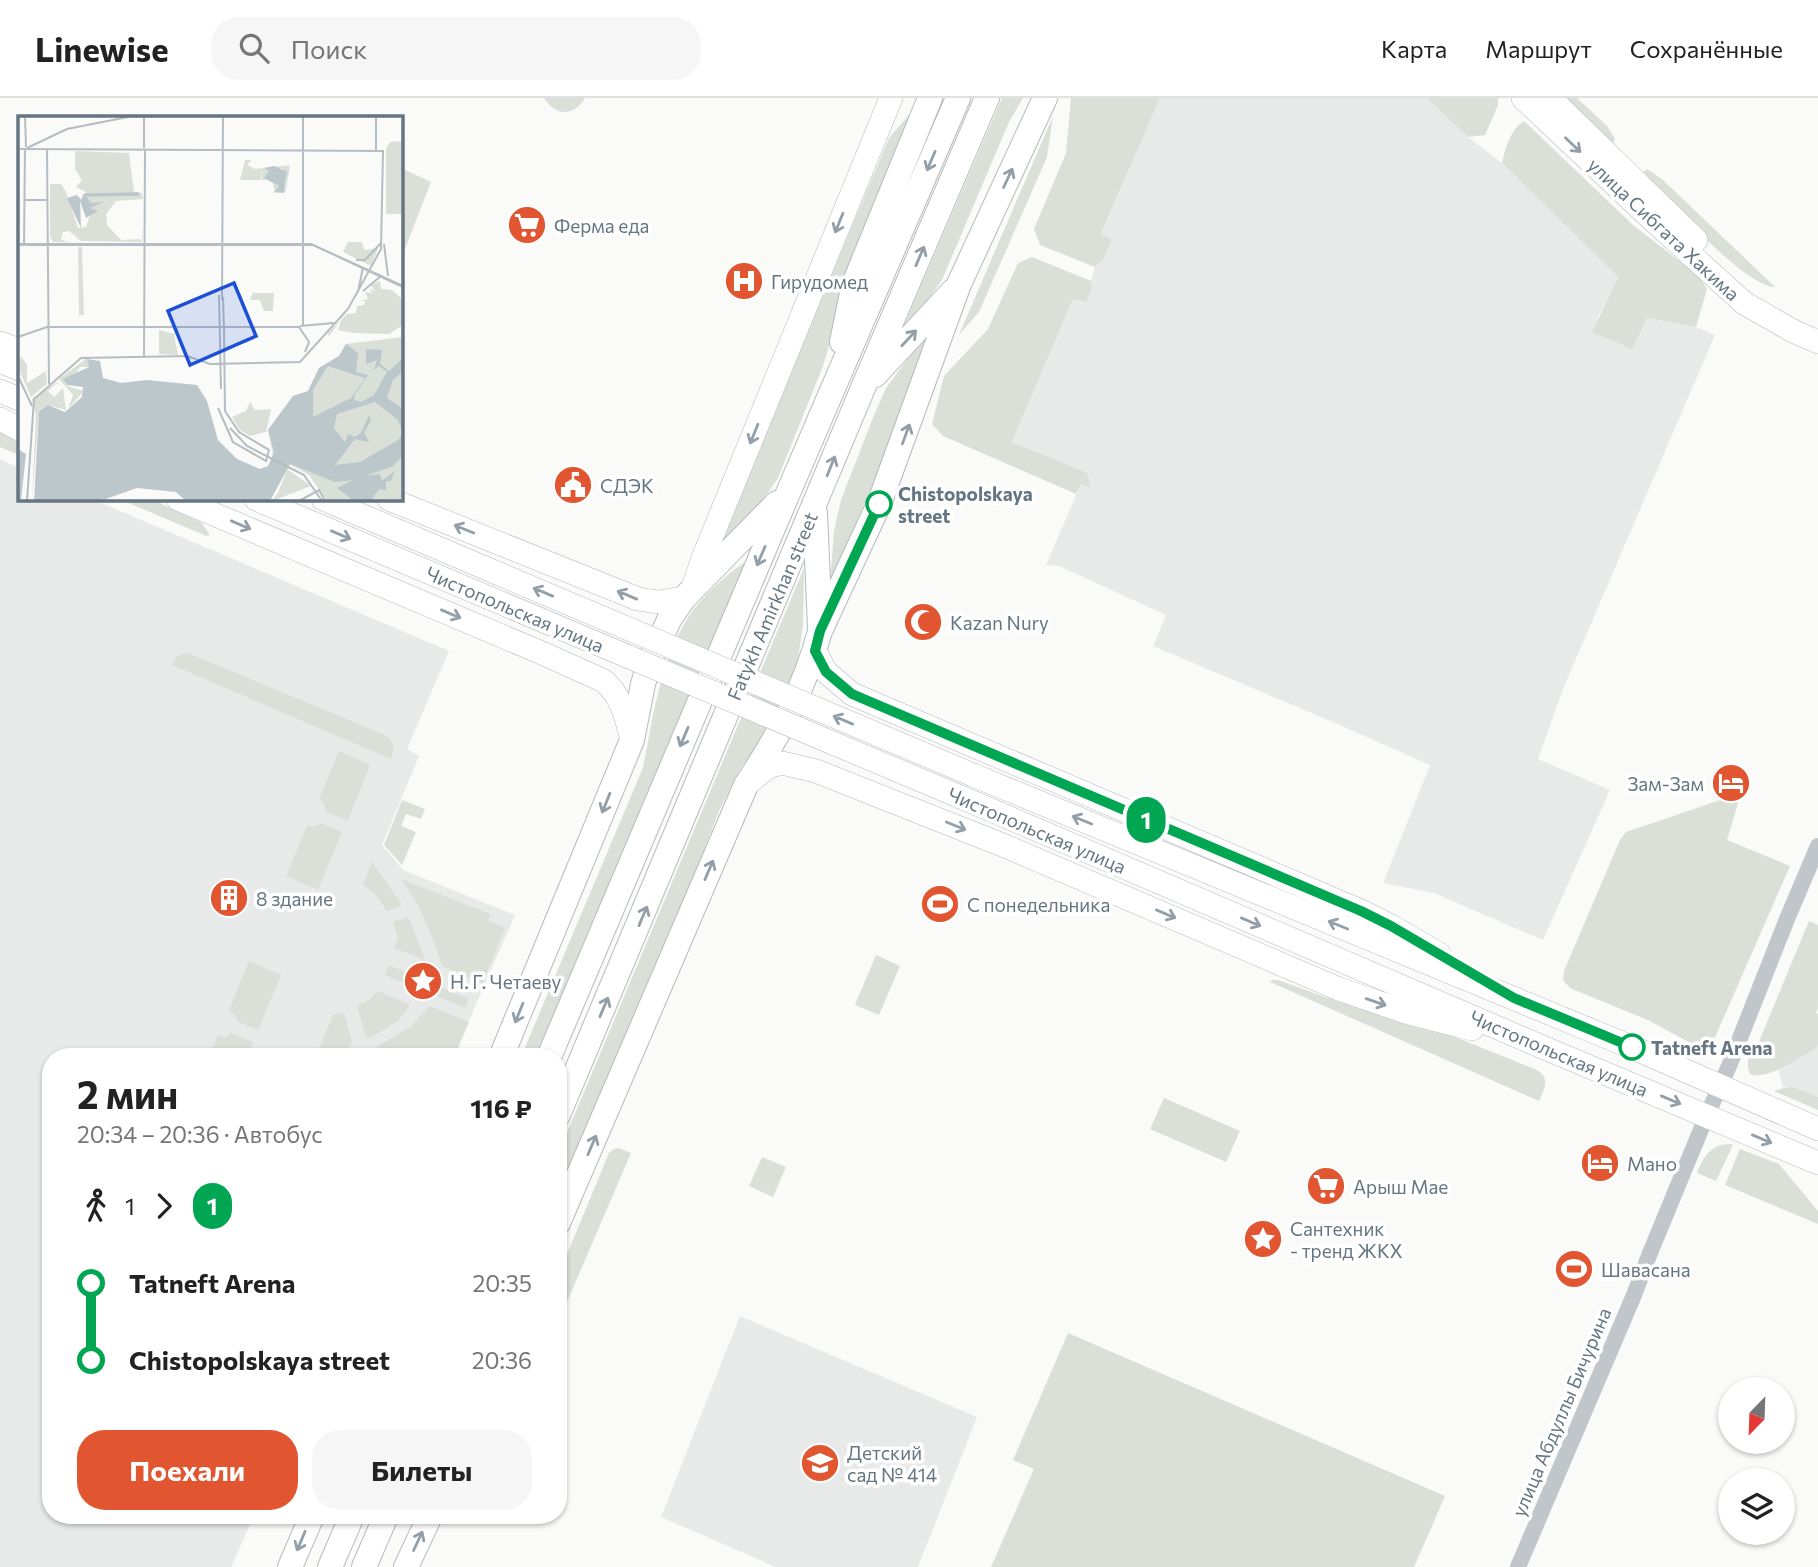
<!DOCTYPE html>
<html lang="ru">
<meta charset="utf-8">
<style>
:root{--surface:#fff;--page:#f6f6f6;--text:#222;--muted:#767676;--line:#e0e0e0;--accent:#e15530}
body{margin:0;font-family:Commissioner,sans-serif;background:var(--page);color:var(--text);height:100vh;display:flex;flex-direction:column;font-size:26px;white-space:nowrap}
*{box-sizing:border-box;margin:0}
p{font-size:23px;color:var(--muted)}
.icon{flex:none;width:38px;height:38px;fill:none;stroke:currentColor;stroke-width:2;stroke-linecap:round;stroke-linejoin:round}
.map{position:relative;flex:1;overflow:hidden}
.drawer{position:absolute;left:42px;top:950px;width:525px;height:476px;display:flex;flex-direction:column;background:var(--surface);border-radius:28px;box-shadow:0 2px 5px #0004}
.drawer>*{flex:none}
.badge{padding:0 14px;border-radius:23px;font-size:24px;line-height:46px}
.needle{width:46px;rotate:203deg}
.controls{position:absolute;left:1718px;top:1279px;display:grid;gap:14px}
.controls a{display:grid;place-items:center;width:77px;height:77px;border-radius:50%;background:var(--surface);box-shadow:0 2px 5px #0004;font-size:35px}
.map>.badge{position:absolute;translate:-50% -50%;box-shadow:0 0 0 4px #fff}
.legs{display:flex;align-items:center;gap:10px;height:77px;padding:0 35px;font-size:23px}
.legs p{margin-inline-start:auto}
.overview{display:flex;align-items:center;justify-content:space-between;height:119px;padding:0 35px}
h1{font-size:38px;font-weight:700;line-height:52px}
.action{display:flex;gap:14px;margin-top:auto;padding:14px 35px}
.action a{flex:1;height:80px;border-radius:28px;background:var(--accent);color:#fff;font-size:28px;font-weight:700;line-height:80px;text-align:center}
.action a+a{background:var(--page);color:var(--text)}
ul{padding:0 35px;list-style:none}
li{display:flex;align-items:center;gap:24px;height:77px;font-size:26px}
li i{display:grid;place-items:center;width:10px;height:100%;margin:0 9px;background:currentColor}
li i::after{content:'';width:18px;height:18px;margin:-9px;border:5px solid;border-radius:50%;background:var(--surface)}
li p{margin-inline-start:auto}
li:first-child i{background:linear-gradient(#0000 50%,currentColor 0)}
li:last-child i{background:linear-gradient(currentColor 50%,#0000 0)}
header{display:flex;align-items:center;gap:42px;box-sizing:border-box;height:98px;padding:0 35px;background:var(--surface);border-bottom:2px solid var(--line)}
header strong{font-size:33px}
nav{display:flex;gap:38px;margin-inline-start:auto;font-size:24px}
.search{width:490px;height:63px;background:var(--page);display:flex;align-items:center;gap:18px;box-sizing:border-box;padding:0 24px;border-radius:28px;color:var(--muted);font-size:26px}
.map>svg:first-child{display:block}
.built{fill:#e8e9e9}
.green{fill:#dadfd7}
.lines{fill:none;stroke-linecap:round;stroke-linejoin:round}
.secondary-casing{stroke:#b3babe;stroke-width:24}
.primary-casing{stroke:#b5babe;stroke-width:26}
.street{stroke:#c1c6ca;stroke-width:16}
.secondary{stroke:#fff;stroke-width:23}
.primary{stroke:#fff;stroke-width:24}
.secondary-bridge-casing{stroke:#b3babe;stroke-width:24;stroke-linecap:butt}
.secondary-bridge{stroke:#fff;stroke-width:23}
.oneway{stroke:#939fa8}
.line-1-casing{stroke:#fff;stroke-width:16}
.line-1{stroke:#00a651;stroke-width:10}
.stop-1-dot{fill:#fff;stroke:#00a651;stroke-width:3.5}
.labels{text-anchor:middle;dominant-baseline:central;stroke-width:7;stroke-linejoin:round;paint-order:stroke}
.poi-label{font-size:19px;fill:#657682;stroke:#fff;text-anchor:start}
.street-label{font-size:19px;fill:#657682;stroke:#fff}
.stop-label{font-size:19px;font-weight:bold;fill:#657682;stroke:#fff;text-anchor:start}
.inset-river{fill:none;stroke:#bbc7cb;stroke-width:3.5}
.inset-road{fill:none;stroke:#b5bdc2;stroke-width:2}
.view{fill:#1d4ed8;fill-opacity:0.15;stroke:#1d4ed8;stroke-width:3.5}
.inset-edge{fill:none;stroke:#657682;stroke-width:3.5}
</style>
<header>
<strong>Linewise</strong>
<div class="search"><svg class="icon" aria-label="search" viewBox="0 0 24 24"><circle cx="10" cy="10" r="6"/><path d="M15 15l6 6"/></svg>Поиск</div>
<nav><a>Карта</a><a>Маршрут</a><a>Сохранённые</a></nav>
</header>
<div class="map">
<svg width="1818" height="1469" viewBox="0 0 1818 1469">
<rect width="100%" height="100%" fill="#fafaf8"/>
<path class="built" d="M1160 0H1427L1468 39 1502 65 1618 179 1596 223 1646 220 1696 229 1715 237 1563 591 1538 661 1610 692 1543 842 1434 795 1383 785 1430 667 1328 622 1153 548 1166 517 1059 468 1046 467 1081 386 1091 389 1012 344 1073 201 1086 204 1092 190 1091 183 1095 169 1103 162 1112 142 1101 137Z
M0 361 19 370V401H92L449 553 407 651 419 658 382 747 403 772 515 817 453 959H51V1418H254L231 1469H0Z
M1818 947V999L1791 988 1783 989 1778 972 1816 950Z
M740 1218 977 1319 918 1469H776L661 1419Z"/>
<path class="green" d="M544 0H585C574 19 555 18 544 0Z
M1002 0H1023L1009 24 942 182 922 210 904 228Z
M1071 0H1160L1101 136 1112 142 1103 162 1095 169 1040 147 1034 131 1066 55Z
M1427 0H1498V7L1485 37 1468 39Z
M1560 0H1577L1607 28 1615 41 1612 47Z
M918 9 849 180 823 268 778 380 751 419 720 453 725 430 889 40 908 18Z
M1053 18 1047 59 979 214 959 237Z
M1524 23 1633 127 1700 179 1707 191 1696 229 1647 220 1632 251 1592 234 1618 179 1502 65C1506 49 1510 32 1524 23Z
M401 70 431 84 401 161Z
M1647 71 1663 82 1775 189C1746 190 1664 98 1642 75Z
M1032 159 1091 183 1092 190 1086 204 1073 201 1012 344 1087 375 1091 390 1081 386 1076 396 943 338 932 326 944 278 988 231 1018 165Z
M929 237C901 321 866 404 830 485L834 433 841 402 872 322 886 290 915 251Z
M0 332 19 340V357L0 349Z
M119 401H151L202 425 209 436V439Z
M756 456 541 959H521L642 672C648 650 650 627 656 604 662 579 670 550 683 528 700 498 728 475 756 456Z
M804 470 803 527 796 574 768 632 739 673 719 713 691 786 558 1102V1056Z
M184 555H188L385 637C394 643 395 652 391 661L172 567 176 559Z
M339 653 370 667 348 722 326 714 324 706 319 701Z
M1741 695 1727 742 1790 768 1713 944 1706 949 1692 946 1650 923 1570 890 1563 882 1564 873 1620 742 1626 734Z
M402 702 425 711 421 721 406 716 401 728 416 734 402 767 384 747Z
M321 725 342 734 318 792 286 778 307 728 314 729Z
M372 764 402 807 387 813 377 798 363 786Z
M401 781 490 816 488 823 505 830 483 885 442 868C432 837 421 807 401 781Z
M408 819 417 840 425 862 394 850 398 840 393 824Z
M1809 823 1818 827V909L1816 915 1818 916V947L1816 950C1800 959 1767 983 1750 976 1746 967 1748 958 1751 949L1758 946Z
M876 857 900 868 879 917 855 907Z
M249 863 281 877 258 932 237 923 235 917 229 912Z
M389 867 421 881 418 890 385 877Z
M1272 882H1278L1325 899 1450 937 1537 972C1551 981 1544 991 1539 1003L1270 884Z
M436 887 469 901 465 910 432 896Z
M378 893 410 907 399 922 370 940 366 939 357 908 369 902Z
M430 908 469 924 454 959H376L375 956 378 948 410 929Z
M344 915 352 944 349 951 328 955 318 953 333 917Z
M231 935 253 944 247 959H209L218 938 225 939Z
M1791 988 1818 999V1012L1774 993Z
M1164 1000 1240 1033 1226 1064 1150 1031Z
M1730 1046 1733 1047 1716 1083 1697 1075C1704 1058 1710 1047 1730 1046Z
M618 1050 631 1055 558 1225V1178L609 1055 612 1052Z
M1740 1051 1779 1066 1818 1113V1126L1725 1087Z
M762 1059 786 1069 773 1099 749 1088Z
M1068 1235 1445 1398 1414 1469H991L1034 1371 1013 1362Z"/>
<g class="lines">
<g class="secondary-casing">
<path id="secondary" d="M1523 0 1645 115 1744 205 1793 233 1818 244
M1550 0 1696 142
M0 245 19 252
M0 263 19 271
M0 293 19 301
M0 321 19 331
M178 401 542 555 604 583C622 599 626 619 632 642
M256 401 487 499
M323 401 497 475
M389 401 638 501 658 504 684 500
M693 490 703 460 891 0
M815 553 826 574 852 596 1361 813 1391 828 1439 856
M973 677 1636 951 1818 1031
M751 683 768 669 782 665 816 673 1005 748 1339 891 1406 914 1472 931
M963 700 1540 948 1818 1065"/>
</g>
<g class="primary-casing">
<path id="primary" d="M842 244 854 186 930 0
M875 277 953 193
M815 415 820 529
M501 959 632 642 643 586 650 563 670 520 684 500 777 405
M549 959 788 395 958 0
M558 1017 863 290 987 0
M558 1125 746 687C778 639 805 590 820 533L879 406 959 186 1045 0
M290 1469 312 1418
M330 1469 352 1418
M364 1469 386 1418
M406 1469 430 1418"/>
</g>
<path class="street" d="M1518 1469 1634 1197 1650 1155 1707 1017 1729 968 1787 821 1818 748"/>
<use href="#secondary" class="secondary"/>
<use href="#primary" class="primary"/>
<g class="secondary-bridge-casing">
<path id="secondary-bridge" d="M497 475 973 677
M487 499 963 700"/>
</g>
<use href="#secondary-bridge" class="secondary-bridge"/>
</g>
<defs><path id="oneway-shaft" d="M-6 0H5M1.5-3L5.5 0L1.5 3" fill="none" stroke-width="1.6" stroke-linecap="round" stroke-linejoin="round" transform="scale(1.75)"/></defs>
<g class="oneway">
<use href="#oneway-shaft" transform="translate(1573 47) rotate(44)"/>
<use href="#oneway-shaft" transform="translate(931 63) rotate(113)"/>
<use href="#oneway-shaft" transform="translate(1008 80) rotate(-65)"/>
<use href="#oneway-shaft" transform="translate(839 125) rotate(112)"/>
<use href="#oneway-shaft" transform="translate(920 158) rotate(-67)"/>
<use href="#oneway-shaft" transform="translate(909 240) rotate(-47)"/>
<use href="#oneway-shaft" transform="translate(754 336) rotate(112)"/>
<use href="#oneway-shaft" transform="translate(906 336) rotate(-70)"/>
<use href="#oneway-shaft" transform="translate(831 368) rotate(-68)"/>
<use href="#oneway-shaft" transform="translate(241 427) rotate(23)"/>
<use href="#oneway-shaft" transform="translate(464 431) rotate(-158)"/>
<use href="#oneway-shaft" transform="translate(341 437) rotate(23)"/>
<use href="#oneway-shaft" transform="translate(761 458) rotate(113)"/>
<use href="#oneway-shaft" transform="translate(543 494) rotate(-157)"/>
<use href="#oneway-shaft" transform="translate(627 497) rotate(-157)"/>
<use href="#oneway-shaft" transform="translate(451 516) rotate(23)"/>
<use href="#oneway-shaft" transform="translate(843 622) rotate(-157)"/>
<use href="#oneway-shaft" transform="translate(684 639) rotate(113)"/>
<use href="#oneway-shaft" transform="translate(606 705) rotate(112)"/>
<use href="#oneway-shaft" transform="translate(1082 722) rotate(-158)"/>
<use href="#oneway-shaft" transform="translate(956 728) rotate(22)"/>
<use href="#oneway-shaft" transform="translate(709 772) rotate(-67)"/>
<use href="#oneway-shaft" transform="translate(1166 816) rotate(23)"/>
<use href="#oneway-shaft" transform="translate(643 818) rotate(-67)"/>
<use href="#oneway-shaft" transform="translate(1251 824) rotate(23)"/>
<use href="#oneway-shaft" transform="translate(1338 827) rotate(-158)"/>
<use href="#oneway-shaft" transform="translate(1376 904) rotate(19)"/>
<use href="#oneway-shaft" transform="translate(604 909) rotate(-67)"/>
<use href="#oneway-shaft" transform="translate(519 915) rotate(112)"/>
<use href="#oneway-shaft" transform="translate(1671 1002) rotate(23)"/>
<use href="#oneway-shaft" transform="translate(1762 1041) rotate(23)"/>
<use href="#oneway-shaft" transform="translate(592 1047) rotate(-67)"/>
<use href="#oneway-shaft" transform="translate(301 1443) rotate(113)"/>
<use href="#oneway-shaft" transform="translate(418 1443) rotate(-65)"/>
</g>
<g class="lines">
<g class="line-1-casing">
<path id="line-1" d="M879 406 820 533 815 553 826 574 852 596 1361 813 1391 828 1514 900 1632 949"/>
</g>
<use href="#line-1" class="line-1"/>
</g>
<defs>
<g id="supermarket-disc" transform="scale(2.0125)"><circle r="9.5" fill="#e15530" stroke="#fff"/><path d="M-6-5.5h2.5l.6 2H6L4.5 2H-2.5L-4.4-4H-6ZM-1.5 3.2a1.3 1.3 0 1 0 .1 0ZM3 3.2a1.3 1.3 0 1 0 .1 0Z" fill="#fff"/></g>
<g id="hospital-disc" transform="scale(2.0125)"><circle r="9.5" fill="#e15530" stroke="#fff"/><path d="M-5-5h3v3.5h4V-5h3V5h-3V1.5h-4V5h-3Z" fill="#fff"/></g>
<g id="civic-disc" transform="scale(2.0125)"><circle r="9.5" fill="#e15530" stroke="#fff"/><path d="M-.6-6.5H3V-4.5H.6V-3L4-1V1h2V6H-6V1h2V-1L-.6-3ZM-1.2 2.5V6h2.4V2.5Z" fill="#fff"/></g>
<g id="mosque-disc" transform="scale(2.0125)"><circle r="9.5" fill="#e15530" stroke="#fff"/><path d="M3.5-4.9A6 6 0 1 0 3.5 4.9A5 5 0 1 1 3.5-4.9Z" fill="#fff"/></g>
<g id="hotel-disc" transform="scale(2.0125)"><circle r="9.5" fill="#e15530" stroke="#fff"/><path d="M-6-4.5h1.5V1H6V5H4.5V3h-9V5H-6ZM-4 0a1.8 1.8 0 1 1 3.6 0ZM.5 0V-2.5h3Q6-2.5 6 0Z" fill="#fff"/></g>
<g id="building-disc" transform="scale(2.0125)"><circle r="9.5" fill="#e15530" stroke="#fff"/><path d="M-4-6H4V6H1V3H-1V6H-4ZM-2.5-4.3h1.7v1.8h-1.7ZM.8-4.3h1.7v1.8H.8ZM-2.5-1h1.7V.8h-1.7ZM.8-1h1.7V.8H.8Z" fill="#fff"/></g>
<g id="stadium-disc" transform="scale(2.0125)"><circle r="9.5" fill="#e15530" stroke="#fff"/><path d="M0-5a6.5 5 0 1 0 0 10a6.5 5 0 1 0 0-10ZM-3.5-1.8h7v3.6h-7Z" fill="#fff"/></g>
<g id="sight-disc" transform="scale(2.0125)"><circle r="9.5" fill="#e15530" stroke="#fff"/><path d="M0-6L1.8-2.2L6-1.7L2.9 1.2L3.7 5.4L0 3.3L-3.7 5.4L-2.9 1.2L-6-1.7L-1.8-2.2Z" fill="#fff"/></g>
<g id="school-disc" transform="scale(2.0125)"><circle r="9.5" fill="#e15530" stroke="#fff"/><path d="M0-5L7-2L0 1L-7-2ZM-4 1L0 2.5L4 1V4Q0 6-4 4Z" fill="#fff"/></g>
</defs>
<g fill-rule="evenodd">
<use href="#supermarket-disc" x="527" y="127"/>
<use href="#hospital-disc" x="744" y="183"/>
<use href="#civic-disc" x="573" y="387"/>
<use href="#mosque-disc" x="923" y="524"/>
<use href="#hotel-disc" x="1731" y="685"/>
<use href="#building-disc" x="229" y="800"/>
<use href="#stadium-disc" x="940" y="806"/>
<use href="#sight-disc" x="423" y="883"/>
<use href="#hotel-disc" x="1600" y="1065"/>
<use href="#supermarket-disc" x="1326" y="1088"/>
<use href="#sight-disc" x="1263" y="1141"/>
<use href="#stadium-disc" x="1574" y="1171"/>
<use href="#school-disc" x="820" y="1365"/>
</g>
<g class="stop-1-dot">
<circle cx="879" cy="406" r="12"/>
<circle cx="1632" cy="949" r="12"/>
</g>
<g class="labels">
<g class="poi-label">
<text x="554" y="127">Ферма еда</text>
<text x="771" y="183">Гирудомед</text>
<text x="600" y="387">СДЭК</text>
<text x="950" y="524">Kazan Nury</text>
<text x="1704" y="685" text-anchor="end">Зам-Зам</text>
<text x="256" y="800">8 здание</text>
<text x="967" y="806">С понедельника</text>
<text x="450" y="883">Н. Г. Четаеву</text>
<text x="1627" y="1065">Мано</text>
<text x="1353" y="1088">Арыш Мае</text>
<text x="1290" y="1130">Сантехник<tspan x="1290" dy="22">- тренд ЖКХ</tspan></text>
<text x="1601" y="1171">Шавасана</text>
<text x="847" y="1354">Детский<tspan x="847" dy="22">сад № 414</tspan></text>
</g>
<g class="street-label">
<text transform="translate(1664 131) rotate(43)">улица Сибгата Хакима</text>
<text transform="translate(772 508) rotate(-67)">Fatykh Amirkhan street</text>
<text transform="translate(515 511) rotate(23)">Чистопольская улица</text>
<text transform="translate(1037 732) rotate(23)">Чистопольская улица</text>
<text transform="translate(1559 955) rotate(23)">Чистопольская улица</text>
<text transform="translate(1561 1314) rotate(-67)">улица Абдуллы Бичурина</text>
</g>
<g class="stop-label">
<text x="898" y="395">Chistopolskaya<tspan x="898" dy="22">street</tspan></text>
<text x="1651" y="949">Tatneft Arena</text>
</g>
</g>
<g transform="translate(18 18)">
<rect width="385" height="385" fill="#fafaf8"/>
<path d="M385 25V98H368V33L372 26ZM57 35 111 37 116 76 124 77 125 83 98 85 88 98 89 109 103 124 122 123 123 125 125 113 124 126 63 125 51 115 45 116 43 124 51 126H35L32 120V68H43L48 76 60 112 68 111 72 99 68 76 58 71 64 64 57 53ZM227 44H233L229 49 237 53 272 49 268 75 257 77 254 64H244V54L243 64H222ZM248 51 265 53 261 55 269 62 267 75 265 69 256 76 261 70 246 62 251 55ZM330 126H344L346 134 360 132 353 150 325 136ZM60 131H64L66 199H61ZM362 165 363 173 374 174 384 183 385 209 371 218 337 217 320 214 323 204 311 220 309 218 329 198 338 197 339 190 346 189 347 185H341L350 183 347 176 354 177 351 172 357 176 353 169ZM235 177H256L255 195H246L242 184H232ZM160 212V218L156 219 160 239 141 238V214L156 218ZM385 221V385H309L291 359 255 339 250 314 275 280 290 275 301 252 321 240 328 228ZM3 240 9 249V267L28 255 29 268 13 281 0 252ZM69 242 71 251H62L55 262H46L49 270 66 275 50 293 55 279 41 263ZM39 266 43 271 39 267 30 275 36 281 45 272 48 294 30 289 21 294 14 385 18 299 14 283ZM232 286 237 294 253 293 248 316 232 320 222 314 214 301 228 295ZM269 353 293 370 254 385 260 377Z" fill="#dadfd7" fill-rule="evenodd"/>
<path d="M256 50 269 56 266 77 256 76 261 70 246 62 251 55 246 52ZM66 77 73 87 85 86 72 92 80 95 68 102 62 85 63 112 49 82 59 79 63 84ZM328 228 340 237 338 256 350 259 337 278 336 284 343 286 356 279 369 256 361 250 356 254 359 244 348 248V233L364 234 362 248 371 255 385 242V255L375 264 369 282 385 293V340L375 350 347 360 362 358 364 365 377 355 373 365H368V374L361 373 353 385H336L319 372 335 364 317 366 272 348 252 385H168L158 376 119 372 82 385H16L21 295 30 289 47 296 64 281 65 271 49 269 45 263 71 251 69 243 82 245 85 262 103 267 129 264 179 269 189 285 200 324 219 343 242 353 250 350 256 336 250 314 275 280 290 275 301 252 321 240ZM310 250 347 262 333 282 295 301V274ZM357 286 380 304 385 317 380 324 342 346 317 349 337 323 351 326 346 316 353 305 351 299 343 317 337 321 330 318 327 326 316 312 319 298ZM0 333 8 338 3 385H0Z" fill="#bbc7cb" fill-rule="evenodd"/>
<path class="inset-river" d="M67 79 121 78"/>
<path class="inset-road" d="M7 0 8 31M126 0V32M9 32 49 13 115 0M0 33 365 35 363 133 330 193 282 246 192 248 169 240 63 242 16 283 9 385M29 33 31 268M358 34V0M7 84H29M0 128H293L385 170M366 128 370 160M0 129H295L385 171M6 129 7 32M285 141V0M338 144H347L363 127M345 175 363 160M340 176 345 151M201 179 203 273M205 181 206 213M204 184 205 0M282 210 316 207M285 210V141M0 221 29 211H281L291 226 287 236M126 241 127 34M0 260 14 290M200 292 215 326 248 345 251 334 221 316 207 295 206 213M212 312 229 330 286 359 304 385M281 385 301 374 307 385"/>
<path class="view" d="M216 167 238 220 172 249 150 195Z"/>
<rect width="385" height="385" class="inset-edge"/>
</g>
</svg>
<div class="controls">
<a><svg class="needle" viewBox="-14 -14 28 28"><path d="M0-13l5 13h-10z" fill="#e53935"/><path d="M0 13l5-13h-10z" fill="#767676"/></svg></a>
<a><svg class="icon" aria-label="layers" viewBox="0 0 24 24"><path d="M12 4l9 5-9 5-9-5zM3 14l9 5 9-5"/></svg></a>
</div>
<b class="badge" style="left:1146px;top:722px;background:#00a651;color:#fff">1</b>
<section class="drawer">
<div class="overview"><div><h1>2 мин</h1><p>20:34 – 20:36 · Автобус</p></div><b>116 ₽</b></div>
<div class="legs"><svg class="icon" aria-label="walk" viewBox="0 0 24 24"><circle cx="13" cy="4" r="2"/><path d="M13 8l-2 6 4 7M11 14l-3 7M7 12l3-4h3l4 4"/></svg>1<svg class="icon" aria-label="forward" viewBox="0 0 24 24"><path d="M9 5l7 7-7 7"/></svg><b class="badge" style="background:#00a651;color:#fff">1</b></div>
<ul>
<li><i style="color:#00a651"></i><b>Tatneft Arena</b><p>20:35</p></li>
<li><i style="color:#00a651"></i><b>Chistopolskaya street</b><p>20:36</p></li>
</ul>
<div class="action"><a>Поехали</a><a>Билеты</a></div>
</section>
</div>
